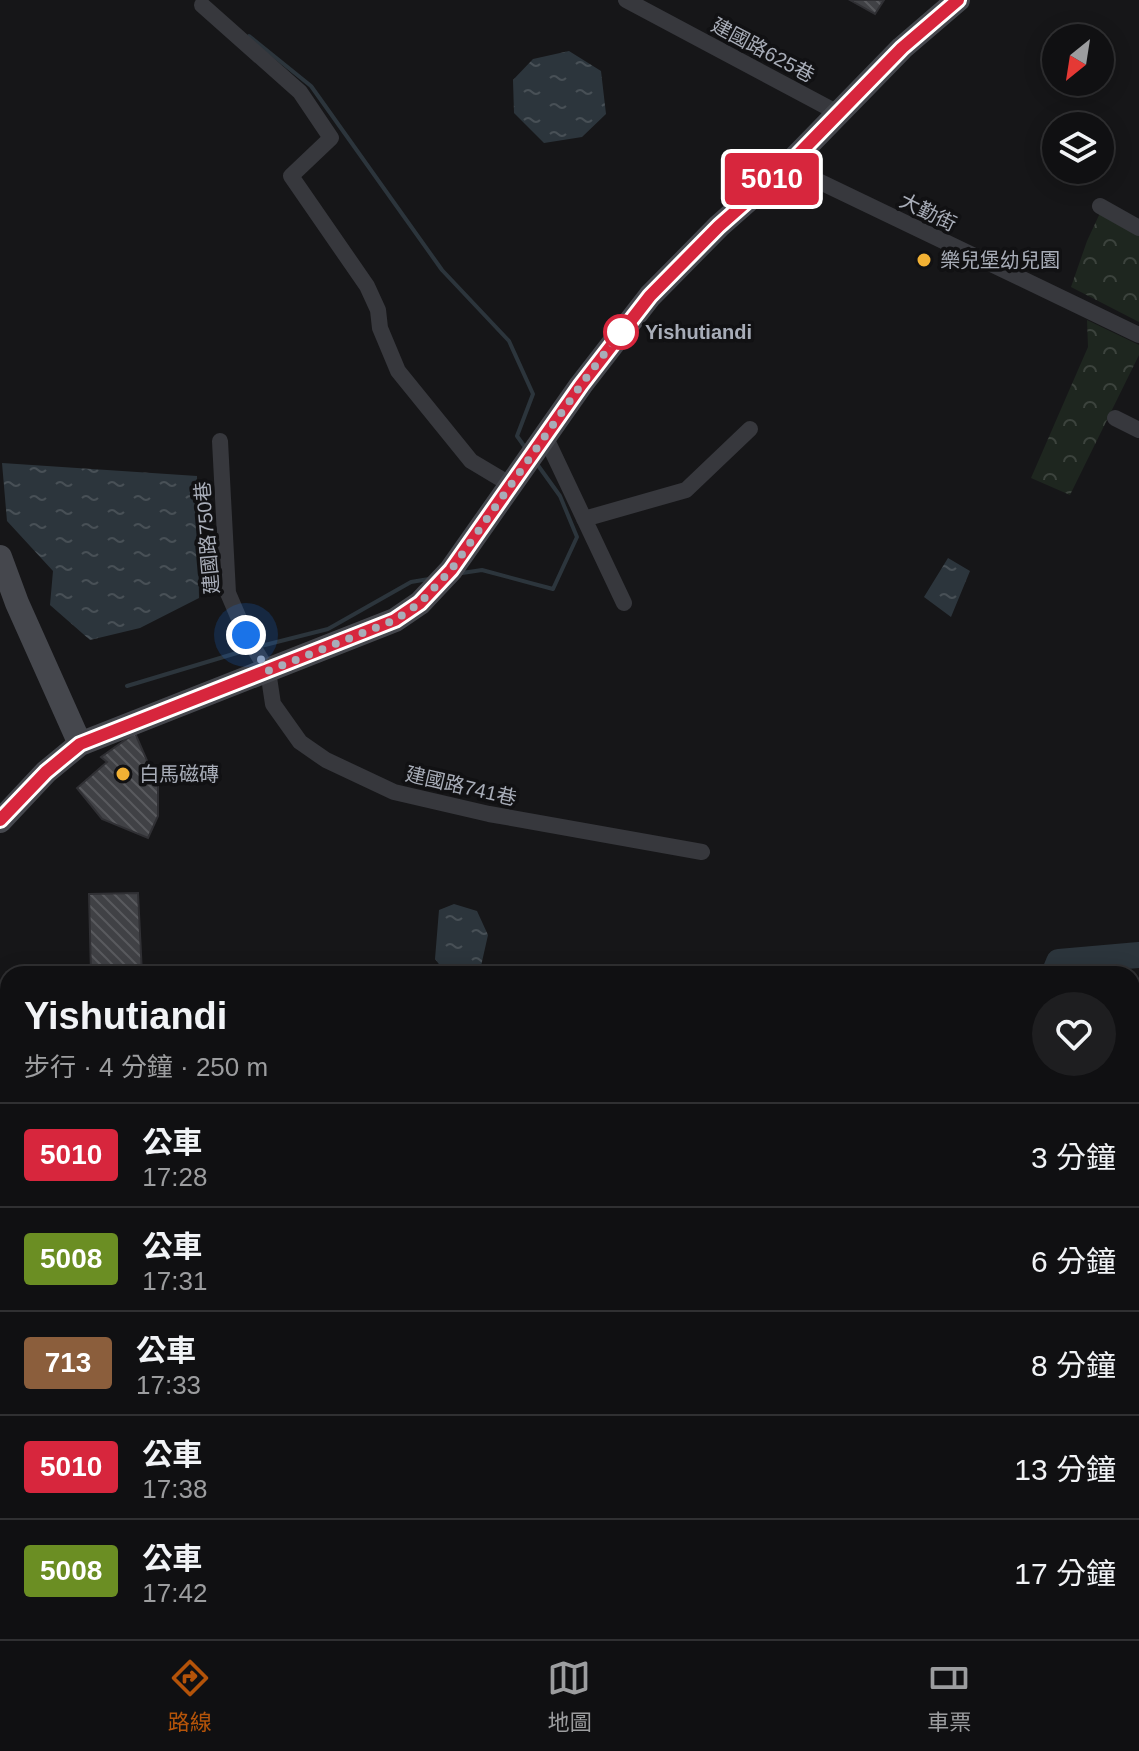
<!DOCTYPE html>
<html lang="zh-TW">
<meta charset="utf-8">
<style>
:root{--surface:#101012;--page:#1e1e20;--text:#f1f3f6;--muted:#9c9d9f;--line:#303032;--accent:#b45309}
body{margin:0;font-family:Arial,"Noto Sans TC",sans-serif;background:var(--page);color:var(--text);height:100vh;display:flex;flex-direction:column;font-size:30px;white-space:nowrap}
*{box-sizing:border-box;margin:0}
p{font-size:26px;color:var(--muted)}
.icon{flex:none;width:44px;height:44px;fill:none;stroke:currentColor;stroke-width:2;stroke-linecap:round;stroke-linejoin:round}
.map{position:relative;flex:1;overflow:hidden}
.panel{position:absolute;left:0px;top:966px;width:1140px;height:674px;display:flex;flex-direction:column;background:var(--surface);border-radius:24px 24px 0 0;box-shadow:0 4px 20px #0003,0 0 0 2px var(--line)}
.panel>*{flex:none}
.badge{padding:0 16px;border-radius:6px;font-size:28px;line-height:52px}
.needle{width:52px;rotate:210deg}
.buttons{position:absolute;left:1042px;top:24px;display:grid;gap:16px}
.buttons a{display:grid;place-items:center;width:72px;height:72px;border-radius:50%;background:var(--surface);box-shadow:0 4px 20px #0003,0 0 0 2px var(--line);font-size:40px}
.you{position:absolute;width:40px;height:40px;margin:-20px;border:6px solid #fff;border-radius:50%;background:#1a73e8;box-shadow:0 0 0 12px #1a73e833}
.map>.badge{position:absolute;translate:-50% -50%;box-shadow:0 0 0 4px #fff}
.round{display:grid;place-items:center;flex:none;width:84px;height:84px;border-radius:42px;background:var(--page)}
.summary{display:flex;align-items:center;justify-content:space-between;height:136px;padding:0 24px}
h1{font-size:38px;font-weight:600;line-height:60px}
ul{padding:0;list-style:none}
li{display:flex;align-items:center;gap:24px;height:104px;padding:0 24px;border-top:2px solid var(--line)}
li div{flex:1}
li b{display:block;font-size:30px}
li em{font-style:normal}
li .badge{min-width:88px;font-weight:700;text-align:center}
.dock{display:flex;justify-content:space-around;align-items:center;height:112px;border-top:2px solid var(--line);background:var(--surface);font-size:22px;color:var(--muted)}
.dock a{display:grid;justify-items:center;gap:4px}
.dock .selected{color:var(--accent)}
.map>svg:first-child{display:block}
.park{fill:url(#park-crowns)}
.water{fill:url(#water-ripples)}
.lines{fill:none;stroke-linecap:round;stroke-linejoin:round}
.stream{stroke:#2c353c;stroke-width:4}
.river{stroke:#2c353c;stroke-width:26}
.building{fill:url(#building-back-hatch);stroke:#303034;stroke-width:2}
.street{stroke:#37383d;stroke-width:16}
.secondary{stroke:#45474d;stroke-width:24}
.line-casing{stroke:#fff;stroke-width:18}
.line{stroke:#d7263d;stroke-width:12}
.walk{stroke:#a8adb8;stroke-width:8;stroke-dasharray:0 14.4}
.poi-dot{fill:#f2b134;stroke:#111113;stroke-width:3}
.stop-dot{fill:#fff;stroke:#d7263d;stroke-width:4}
.labels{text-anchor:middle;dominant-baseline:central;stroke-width:7;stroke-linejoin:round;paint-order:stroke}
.street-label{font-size:20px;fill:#a8adb8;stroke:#111113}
.poi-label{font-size:20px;fill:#a8adb8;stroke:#111113;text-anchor:start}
.stop-label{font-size:20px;font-weight:bold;fill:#a8adb8;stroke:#111113;text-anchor:start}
</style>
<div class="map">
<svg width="1139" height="1639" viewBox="0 0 1139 1639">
<defs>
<pattern id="park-crowns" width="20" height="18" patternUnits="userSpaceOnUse" patternTransform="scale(2)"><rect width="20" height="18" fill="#1e261f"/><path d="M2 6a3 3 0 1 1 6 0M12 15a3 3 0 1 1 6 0" fill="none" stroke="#3c433d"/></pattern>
<pattern id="water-ripples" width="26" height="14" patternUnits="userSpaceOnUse" patternTransform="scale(2)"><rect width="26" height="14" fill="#2c353c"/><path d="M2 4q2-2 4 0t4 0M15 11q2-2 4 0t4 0" fill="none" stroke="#485056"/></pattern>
<pattern id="building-back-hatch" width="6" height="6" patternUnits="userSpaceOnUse" patternTransform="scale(2)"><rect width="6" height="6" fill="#404145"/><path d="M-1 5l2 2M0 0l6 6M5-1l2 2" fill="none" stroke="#595a5e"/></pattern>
</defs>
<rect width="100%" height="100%" fill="#161618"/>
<path class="park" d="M1100 213 1139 234V322L1071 287 1087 241Z
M1087 320 1139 345V355L1070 495 1031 478 1088 347Z"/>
<path class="water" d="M569 51 601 71 606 114 582 137 544 143 514 113 513 80 533 59Z
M2 463 197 476 199 598 140 628 90 640 50 605 53 571 7 521Z
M948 558 970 571 951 617 924 597Z
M454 904 477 911 488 935 481 966 442 968 435 959 439 910Z
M1132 1320 1139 1332V1456L1132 1457Z
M1139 1484V1639H930L924 1632H1132V1485Z"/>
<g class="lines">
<path class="stream" d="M249 36 311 86 442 270 509 341 533 394 517 436 527 450
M462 573 482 570 553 589 577 537 560 496 537 464
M257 647 328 629 411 582 429 579
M127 686 250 649"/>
<path class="river" d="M1054 974 1059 962 1139 955
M1132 1278 1139 1291"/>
</g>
<path class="building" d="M850 0H884L875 14Z
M135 733 158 786V816L148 838 102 819 77 788 107 762 101 757Z
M138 893 142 974H91L89 894Z"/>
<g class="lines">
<path class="street" d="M626 0 840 114
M202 5 300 92 331 138 291 176 367 286 378 310 380 328 398 371 471 461 511 485
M787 166 1139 335
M1100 206 1139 228
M1115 418 1139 430
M545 436 624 603
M220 441 228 593 246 635 268 671 273 704 300 742 326 760 394 792 489 814 702 852
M584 519 686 490 750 429"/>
<path class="secondary" d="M0 557 17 603 80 744
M0 821 46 772 80 744 395 620 420 603 451 570 581 385 650 296 719 226 787 166 902 48 958 0
M1132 1090 1139 1088
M0 1139 8 1138"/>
</g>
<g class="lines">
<g class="line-casing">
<path id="line" d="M0 820 46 772 80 744 395 620 420 603 451 570 581 385 650 296 719 226 787 166 902 48 958 0"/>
</g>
<use href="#line" class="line"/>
<path class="walk" d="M246 635 268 671 395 620 420 603 451 570 581 385 623 329 621 332"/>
</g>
<g class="poi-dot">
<circle cx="924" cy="260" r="8"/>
<circle cx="123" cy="774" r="8"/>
</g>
<circle class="stop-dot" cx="621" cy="332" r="16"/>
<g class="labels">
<g class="street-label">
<text transform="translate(763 50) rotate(28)">建國路625巷</text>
<text transform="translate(928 212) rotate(26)">大勤街</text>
<text transform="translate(207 538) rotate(-95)">建國路750巷</text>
<text transform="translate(461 786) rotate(13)">建國路741巷</text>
</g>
<g class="poi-label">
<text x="940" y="260">樂兒堡幼兒園</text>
<text x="139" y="774">白馬磁磚</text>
</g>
<g class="stop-label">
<text x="645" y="332">Yishutiandi</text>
</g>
</g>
</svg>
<div class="buttons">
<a><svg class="needle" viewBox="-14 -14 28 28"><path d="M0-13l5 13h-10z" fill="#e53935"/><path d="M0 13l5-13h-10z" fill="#9c9d9f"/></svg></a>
<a><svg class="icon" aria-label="layers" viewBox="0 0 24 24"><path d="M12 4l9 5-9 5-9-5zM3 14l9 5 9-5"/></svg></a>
</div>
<div class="you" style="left:246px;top:635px"></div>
<b class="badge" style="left:772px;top:179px;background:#d7263d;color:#fff">5010</b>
<section class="panel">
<div class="summary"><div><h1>Yishutiandi</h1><p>步行 · 4 分鐘 · 250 m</p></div><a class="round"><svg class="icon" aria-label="heart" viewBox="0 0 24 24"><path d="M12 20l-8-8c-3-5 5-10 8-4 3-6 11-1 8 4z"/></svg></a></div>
<ul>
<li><span class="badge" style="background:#d7263d;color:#fff">5010</span><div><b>公車</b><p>17:28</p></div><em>3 分鐘</em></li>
<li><span class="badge" style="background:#6b8e23;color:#fff">5008</span><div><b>公車</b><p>17:31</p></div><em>6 分鐘</em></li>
<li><span class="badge" style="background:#8b5e3c;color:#fff">713</span><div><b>公車</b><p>17:33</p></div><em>8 分鐘</em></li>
<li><span class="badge" style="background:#d7263d;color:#fff">5010</span><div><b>公車</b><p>17:38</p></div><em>13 分鐘</em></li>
<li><span class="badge" style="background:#6b8e23;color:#fff">5008</span><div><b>公車</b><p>17:42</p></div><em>17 分鐘</em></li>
</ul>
</section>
</div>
<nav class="dock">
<a class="selected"><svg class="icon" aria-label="directions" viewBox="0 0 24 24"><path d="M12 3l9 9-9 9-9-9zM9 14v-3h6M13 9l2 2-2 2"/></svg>路線</a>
<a><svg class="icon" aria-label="map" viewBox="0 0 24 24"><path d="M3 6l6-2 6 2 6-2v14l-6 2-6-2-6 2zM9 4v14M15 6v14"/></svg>地圖</a>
<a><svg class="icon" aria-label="tickets" viewBox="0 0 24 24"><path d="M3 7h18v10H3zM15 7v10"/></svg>車票</a>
</nav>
